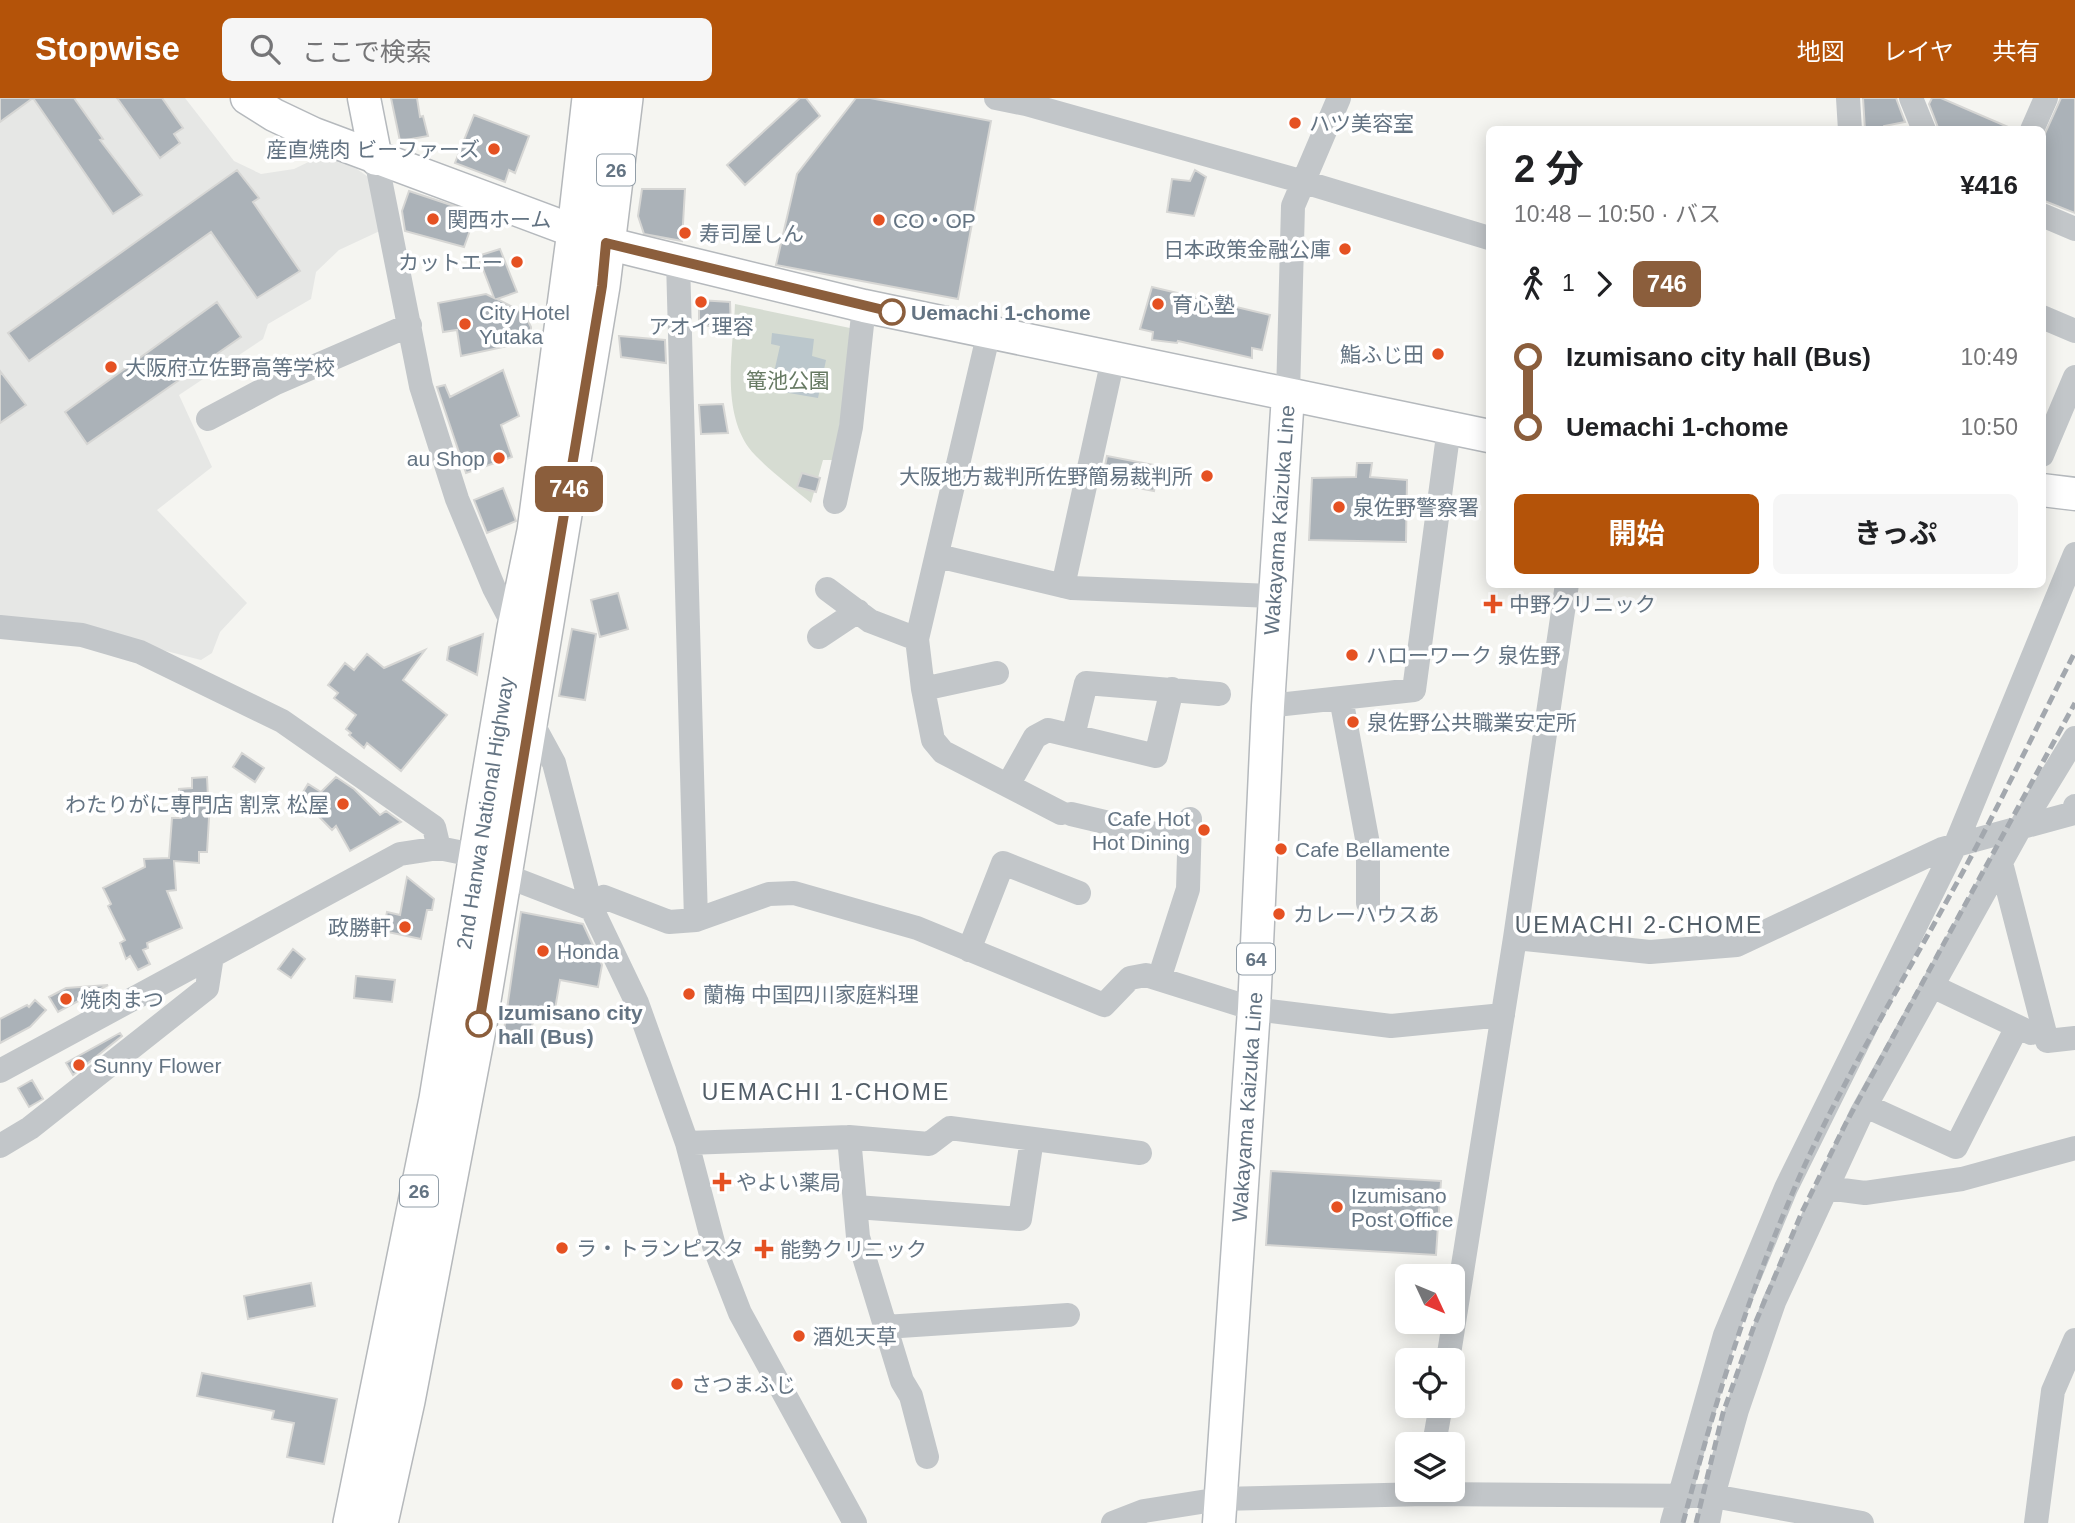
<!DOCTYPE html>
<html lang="ja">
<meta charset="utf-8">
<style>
:root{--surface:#fff;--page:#f6f6f6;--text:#202124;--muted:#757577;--accent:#b45309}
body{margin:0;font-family:Helvetica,"Noto Sans JP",sans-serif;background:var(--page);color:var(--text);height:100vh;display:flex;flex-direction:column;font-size:26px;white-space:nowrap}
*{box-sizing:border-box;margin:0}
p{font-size:23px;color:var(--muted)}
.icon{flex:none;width:38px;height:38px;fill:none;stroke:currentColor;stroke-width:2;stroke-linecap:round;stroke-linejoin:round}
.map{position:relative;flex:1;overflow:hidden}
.panel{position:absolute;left:1486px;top:28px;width:560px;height:462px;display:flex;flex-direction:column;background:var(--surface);border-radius:10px;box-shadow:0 4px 18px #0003}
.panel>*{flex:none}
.badge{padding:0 14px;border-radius:10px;font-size:24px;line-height:46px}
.needle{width:46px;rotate:134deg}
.fabs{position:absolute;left:1395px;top:1166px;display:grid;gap:14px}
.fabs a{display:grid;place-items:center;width:70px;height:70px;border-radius:10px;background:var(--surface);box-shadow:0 4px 18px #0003;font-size:35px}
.map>.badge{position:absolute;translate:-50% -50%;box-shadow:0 0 0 4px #fff}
.legs{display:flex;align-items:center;gap:10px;height:77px;padding:0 28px;font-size:23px}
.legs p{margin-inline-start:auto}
.headline{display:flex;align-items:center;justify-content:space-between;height:119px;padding:0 28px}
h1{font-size:38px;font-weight:700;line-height:52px}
.action{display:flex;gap:14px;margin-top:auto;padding:14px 28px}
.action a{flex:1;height:80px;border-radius:10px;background:var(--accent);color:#fff;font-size:28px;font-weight:700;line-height:80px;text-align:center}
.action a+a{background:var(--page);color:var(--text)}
ul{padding:0 28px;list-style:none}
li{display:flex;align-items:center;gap:24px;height:70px;font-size:26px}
li i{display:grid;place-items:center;width:10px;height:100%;margin:0 9px;background:currentColor}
li i::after{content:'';width:18px;height:18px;margin:-9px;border:5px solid;border-radius:50%;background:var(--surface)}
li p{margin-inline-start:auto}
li:first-child i{background:linear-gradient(#0000 50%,currentColor 0)}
li:last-child i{background:linear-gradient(currentColor 50%,#0000 0)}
header{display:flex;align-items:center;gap:42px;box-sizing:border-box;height:98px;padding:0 35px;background:var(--accent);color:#fff}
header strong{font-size:33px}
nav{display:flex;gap:38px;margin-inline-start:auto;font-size:24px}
.search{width:490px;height:63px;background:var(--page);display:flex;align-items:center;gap:18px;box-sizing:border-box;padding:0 24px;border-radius:10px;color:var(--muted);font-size:26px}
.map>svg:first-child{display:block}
.built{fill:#e6e7e5}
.green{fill:#d6dcd2}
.water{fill:#bbc7cc}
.building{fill:#abb2b8;stroke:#d6d6d4;stroke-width:2}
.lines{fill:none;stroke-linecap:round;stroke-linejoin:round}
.major-casing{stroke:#b5b9bd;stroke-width:35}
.highway-casing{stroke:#b5b8bb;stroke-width:38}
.minor{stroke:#c2c6c9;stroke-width:24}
.major{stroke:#fff;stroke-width:32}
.highway{stroke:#fff;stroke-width:35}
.rail{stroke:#a3a8ae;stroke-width:5;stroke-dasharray:10 5;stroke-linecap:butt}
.line-1-casing{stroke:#fff;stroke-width:16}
.line-1{stroke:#8b5e3c;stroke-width:10}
.poi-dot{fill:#e55122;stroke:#fff;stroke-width:2.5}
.stop-1-dot{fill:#fff;stroke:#8b5e3c;stroke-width:3.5}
.labels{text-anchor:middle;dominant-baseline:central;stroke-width:7;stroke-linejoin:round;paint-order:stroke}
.shield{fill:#fff;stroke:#929ea8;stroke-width:2}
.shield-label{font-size:19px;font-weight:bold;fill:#647483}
.poi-label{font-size:21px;fill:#647483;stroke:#fff;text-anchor:start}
.stop-label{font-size:21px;font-weight:bold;fill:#647483;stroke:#fff;text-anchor:start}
.park-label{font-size:21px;fill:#677a63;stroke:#fff}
.street-label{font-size:21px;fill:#647483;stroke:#fff}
.neighbourhood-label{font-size:23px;letter-spacing:2px;fill:#525e68;stroke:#fff}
</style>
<header>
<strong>Stopwise</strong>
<div class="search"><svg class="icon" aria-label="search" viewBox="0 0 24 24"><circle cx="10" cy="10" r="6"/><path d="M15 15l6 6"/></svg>ここで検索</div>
<nav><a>地図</a><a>レイヤ</a><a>共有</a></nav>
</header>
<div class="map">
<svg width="2075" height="1425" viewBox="0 0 2075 1425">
<rect width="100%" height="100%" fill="#f5f5f1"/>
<path class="built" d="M0 0H185L234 63 261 76 294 71 325 56 357 71 371 81 384 131 339 152 316 174 311 201 268 226 263 241 179 297 212 369 157 412 247 505 220 534 212 555 201 562 85 532 0 524Z"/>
<path class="green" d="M735 206 850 230 845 292 834 362H823L811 405C794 391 761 366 749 350 721 311 733 252 735 206Z"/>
<path class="water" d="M772 235 814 241 812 258 826 262 818 300 783 294 785 281 773 279 780 248 771 246Z"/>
<path class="building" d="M0 0H74L103 41 100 42 142 97 113 116 33 0 0 24Z
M117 0H162L183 30 174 36 180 45 160 60Z
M391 0H417L420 19 423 18 428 38 400 43Z
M800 0H806L820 18 745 87 727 67Z
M856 0H870L991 23 958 201 776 167 797 76Z
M1863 0H1896L1905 24 1884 28V32H1865Z
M1932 0H1941L2015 32H1939L1929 6Z
M2061 0H2075V115L2042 102V42Z
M474 17 529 38 515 75 509 72 505 84 455 65Z
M237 72 259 100 253 104 300 173 257 200 211 134 29 263 8 235Z
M1195 72 1206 79 1194 118 1167 114 1172 81 1190 83Z
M642 91H685L682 143 644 136 638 118Z
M409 93 457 109 455 116 473 124 464 149 405 133 402 113Z
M500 151 517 194 497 201 524 215 531 229V239L522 245 461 258 457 232 443 234 438 205 486 196 494 200 478 158Z
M1152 189 1270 217 1262 252 1252 250V260L1178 243 1177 245 1152 242 1153 234 1140 231Z
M699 202 730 204 731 230 699 227Z
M217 204 241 239 87 346 65 314Z
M619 238 665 242 666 265 621 259Z
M503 272 519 318 501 327 512 359 466 375 437 289 445 287 450 299Z
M0 273 26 307 0 325Z
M723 306 728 335 701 336 699 307Z
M1107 358 1159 368 1154 393 1102 383Z
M1357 365H1372L1370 379 1407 382 1406 444 1309 442 1312 380 1356 379Z
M802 375 820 380 816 394 797 389Z
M503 390 516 423 487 435 474 402Z
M618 495 628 531 600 539 591 502Z
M572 531 596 536 585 602 559 598Z
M483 536 477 577 447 562 449 549Z
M425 552 403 582 447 617 401 673 367 645 364 650 349 637 351 635 346 631 356 617 334 600 338 595 328 587 345 565 354 572 367 556 384 570Z
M242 655 264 670 255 684 233 669Z
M207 679 209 720 207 754H199V765L174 763 176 792 167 793 182 830 147 845 148 850 143 852 150 866 138 872 130 858 126 861 120 845 125 842 108 808 111 806 103 790 145 769 144 761 169 760 172 720H181L179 691 192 690V680Z
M336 679 354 691 380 717 386 713 401 724 350 753 336 728 332 732 300 699 308 686 321 694Z
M407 779 434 801 432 812H427L421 841 383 833 387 814 400 817Z
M521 814 583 826 602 867 598 889 560 882 553 923 534 920 530 936 504 932Z
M293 851 305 861 291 880 278 871Z
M356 878 395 882 392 904 354 900Z
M108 887 58 914 49 899 66 890Z
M35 902 46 912 30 929 0 945V921L27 907 29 909Z
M120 935 122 938 73 977 66 965Z
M32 982 43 1001 29 1009 18 990Z
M1271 1073 1441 1083 1436 1157 1266 1147Z
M311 1185 315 1208 248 1221 244 1198Z
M202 1275 337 1301 324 1366 287 1359 294 1325 272 1321 274 1313 197 1298Z"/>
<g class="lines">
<g class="major-casing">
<path id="major" d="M247 0 274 17 314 36 606 145 638 153 864 208 1489 338
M364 0 376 61
M2042 392 2075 396
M1219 1425 1254 911 1268 608 1288 297"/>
</g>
<g class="highway-casing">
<path id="highway" d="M351 1425 437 1001 484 712 515 530 535 433 575 133 590 0
M380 1425 407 1303 479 926 504 777 602 188 625 0"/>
</g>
<path class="minor" d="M996 0 1026 6 1304 84 1489 140
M1848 0 1850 32
M1911 0 1924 32
M2032 32 2046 0
M376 61 421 288 457 401 494 490 515 530
M2042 117 2075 131
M678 163 696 822
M2042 219 2075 233
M989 234 917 541 923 591 997 575
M1288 297 1293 108 1339 0
M208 321 276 285 410 227
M2042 357 2075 279
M835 404 851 329 864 208
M938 458 1072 490 1274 498
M1063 488 1113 261
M827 491 870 523 917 541
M0 529 82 537 140 554 282 623 434 729 439 750
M819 539 858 513
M923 591 933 642 943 654 1061 715
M1341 600 1368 746V805
M1268 608 1414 592 1449 330
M530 621 554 665 592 811 604 799 669 824 696 822 769 796 794 795 917 830 1104 907 1130 880 1146 877 1254 911 1391 928 1503 917
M1073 638 1086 585 1219 596
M1008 687 1035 639 1048 632 1156 658 1172 591
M1071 716 1189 744
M2001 765 2047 943 2075 940
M1515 840 1650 854 1737 847 1942 751 2074 715 2075 708
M969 852 1003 765 1079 795
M1159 881 1188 791 1190 721
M1932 888 2031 935
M0 973 400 756 439 750 478 758 504 777 592 811 637 905 687 1045 714 1148 740 1215 855 1425
M1866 1008 1956 1049 2017 929
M849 1039 858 1139 902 1283 911 1298 927 1359
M687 1045 849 1039 929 1046 950 1030 1140 1055
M0 1048 30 1030 207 890 212 858
M1827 1090 1865 1095 1962 1081 2075 1050
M856 1109 1020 1121 1032 1041
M885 1229 1068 1217
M1448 1262 1515 840 1567 486
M1434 1346 1441 1307
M1113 1425 1144 1413 1220 1401 1426 1396 1713 1398 1862 1425
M1672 1425 1725 1237 1786 1090 1955 748 2075 456
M1708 1425 1713 1398 1737 1312 1774 1204 1861 1016 2020 730 2075 640
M2036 1425 2053 1293 2075 1242"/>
<use href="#major" class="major"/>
<use href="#highway" class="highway"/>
<path class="rail" d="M1683 1425C1712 1316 1743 1212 1787 1108 1831 1001 1893 901 1949 799 1994 719 2033 636 2075 554
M1696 1425 1723 1315 1754 1228 1802 1114 1846 1025 2075 605"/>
</g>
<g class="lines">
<g class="line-1-casing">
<path id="line-1" d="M479 926 602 188 606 145 892 214"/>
</g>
<use href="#line-1" class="line-1"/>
</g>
<g class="poi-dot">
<circle cx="1295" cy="25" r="7"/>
<circle cx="494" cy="51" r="7"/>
<circle cx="433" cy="121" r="7"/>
<circle cx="879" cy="122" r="7"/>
<circle cx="685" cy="135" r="7"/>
<circle cx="1345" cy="151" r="7"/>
<circle cx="517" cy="164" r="7"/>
<circle cx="701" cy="204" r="7"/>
<circle cx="1158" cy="206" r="7"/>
<circle cx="465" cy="226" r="7"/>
<circle cx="1438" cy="256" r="7"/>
<circle cx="111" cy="269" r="7"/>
<circle cx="499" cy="360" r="7"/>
<circle cx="1207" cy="378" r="7"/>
<circle cx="1339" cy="409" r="7"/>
<path d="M1489.5 495.5h7v7h7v7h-7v7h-7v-7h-7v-7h7z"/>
<circle cx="1352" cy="557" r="7"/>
<circle cx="1353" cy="624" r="7"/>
<circle cx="343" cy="706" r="7"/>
<circle cx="1204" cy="732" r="7"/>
<circle cx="1281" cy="751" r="7"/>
<circle cx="1279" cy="816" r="7"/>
<circle cx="405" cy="829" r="7"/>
<circle cx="543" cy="853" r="7"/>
<circle cx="689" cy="896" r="7"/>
<circle cx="66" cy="901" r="7"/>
<circle cx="79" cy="967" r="7"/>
<path d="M718.5 1073.5h7v7h7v7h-7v7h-7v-7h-7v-7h7z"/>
<circle cx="1337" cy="1109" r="7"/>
<circle cx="562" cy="1150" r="7"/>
<path d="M760.5 1140.5h7v7h7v7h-7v7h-7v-7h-7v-7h7z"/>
<circle cx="799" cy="1238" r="7"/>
<circle cx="677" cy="1286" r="7"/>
</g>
<g class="stop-1-dot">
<circle cx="892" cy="214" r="12"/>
<circle cx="479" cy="926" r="12"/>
</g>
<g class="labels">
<g class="shield">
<rect x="597" y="56.5" width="38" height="31" rx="5"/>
<rect x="1237" y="845.5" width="38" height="31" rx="5"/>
<rect x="400" y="1077.5" width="38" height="31" rx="5"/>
</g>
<g class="shield-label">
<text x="616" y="72">26</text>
<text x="1256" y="861">64</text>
<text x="419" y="1093">26</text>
</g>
<g class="poi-label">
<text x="1309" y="25">ハツ美容室</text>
<text x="480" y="51" text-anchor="end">産直焼肉 ビーファーズ</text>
<text x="447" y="121">関西ホーム</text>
<text x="893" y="122">CO・OP</text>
<text x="699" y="135">寿司屋しん</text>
<text x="1331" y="151" text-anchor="end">日本政策金融公庫</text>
<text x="503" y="164" text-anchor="end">カットエー</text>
<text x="1172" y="206">育心塾</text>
<text x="479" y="214">City Hotel<tspan x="479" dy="24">Yutaka</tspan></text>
<text x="701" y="228" text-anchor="middle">アオイ理容</text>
<text x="1424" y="256" text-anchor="end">鮨ふじ田</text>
<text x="125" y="269">大阪府立佐野高等学校</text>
<text x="485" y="360" text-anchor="end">au Shop</text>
<text x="1193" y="378" text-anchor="end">大阪地方裁判所佐野簡易裁判所</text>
<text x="1353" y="409">泉佐野警察署</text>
<text x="1509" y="506">中野クリニック</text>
<text x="1366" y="557">ハローワーク 泉佐野</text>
<text x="1367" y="624">泉佐野公共職業安定所</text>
<text x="329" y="706" text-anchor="end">わたりがに専門店 割烹 松屋</text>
<text x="1190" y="720" text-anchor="end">Cafe Hot<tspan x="1190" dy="24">Hot Dining</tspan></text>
<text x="1295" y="751">Cafe Bellamente</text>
<text x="1293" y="816">カレーハウスあ</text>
<text x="391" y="829" text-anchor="end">政勝軒</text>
<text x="557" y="853">Honda</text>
<text x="703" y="896">蘭梅 中国四川家庭料理</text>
<text x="80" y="901">焼肉まつ</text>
<text x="93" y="967">Sunny Flower</text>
<text x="736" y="1084">やよい薬局</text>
<text x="1351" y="1097">Izumisano<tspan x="1351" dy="24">Post Office</tspan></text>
<text x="576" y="1150">ラ・トランピスタ</text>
<text x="780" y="1151">能勢クリニック</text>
<text x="813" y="1238">酒処天草</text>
<text x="691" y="1286">さつまふじ</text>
</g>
<g class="stop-label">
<text x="911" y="214">Uemachi 1-chome</text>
<text x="498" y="914">Izumisano city<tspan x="498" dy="24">hall (Bus)</tspan></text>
</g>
<g class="park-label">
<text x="788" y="282">篭池公園</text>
</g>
<g class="street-label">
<text transform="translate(1279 422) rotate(-86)">Wakayama Kaizuka Line</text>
<text transform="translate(485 715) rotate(-81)">2nd Hanwa National Highway</text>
<text transform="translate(1247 1009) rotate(-86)">Wakayama Kaizuka Line</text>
</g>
<g class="neighbourhood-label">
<text x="1639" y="827">UEMACHI 2-CHOME</text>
<text x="826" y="994">UEMACHI 1-CHOME</text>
</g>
</g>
</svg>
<div class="fabs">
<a><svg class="needle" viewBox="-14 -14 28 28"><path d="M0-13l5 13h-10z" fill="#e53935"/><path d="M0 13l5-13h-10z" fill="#757577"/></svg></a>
<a><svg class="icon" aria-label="locate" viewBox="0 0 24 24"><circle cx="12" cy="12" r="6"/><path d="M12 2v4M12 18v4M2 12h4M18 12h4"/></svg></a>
<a><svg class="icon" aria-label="layers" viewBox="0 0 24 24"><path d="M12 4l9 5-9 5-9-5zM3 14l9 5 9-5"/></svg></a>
</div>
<b class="badge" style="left:569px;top:391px;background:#8b5e3c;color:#fff">746</b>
<section class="panel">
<div class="headline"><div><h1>2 分</h1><p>10:48 – 10:50 · バス</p></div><b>¥416</b></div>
<div class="legs"><svg class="icon" aria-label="walk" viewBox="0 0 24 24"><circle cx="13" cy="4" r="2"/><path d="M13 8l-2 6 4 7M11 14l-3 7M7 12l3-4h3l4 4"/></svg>1<svg class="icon" aria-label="forward" viewBox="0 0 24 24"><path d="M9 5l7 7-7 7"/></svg><b class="badge" style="background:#8b5e3c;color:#fff">746</b></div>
<ul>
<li><i style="color:#8b5e3c"></i><b>Izumisano city hall (Bus)</b><p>10:49</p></li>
<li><i style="color:#8b5e3c"></i><b>Uemachi 1-chome</b><p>10:50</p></li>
</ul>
<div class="action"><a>開始</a><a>きっぷ</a></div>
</section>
</div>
